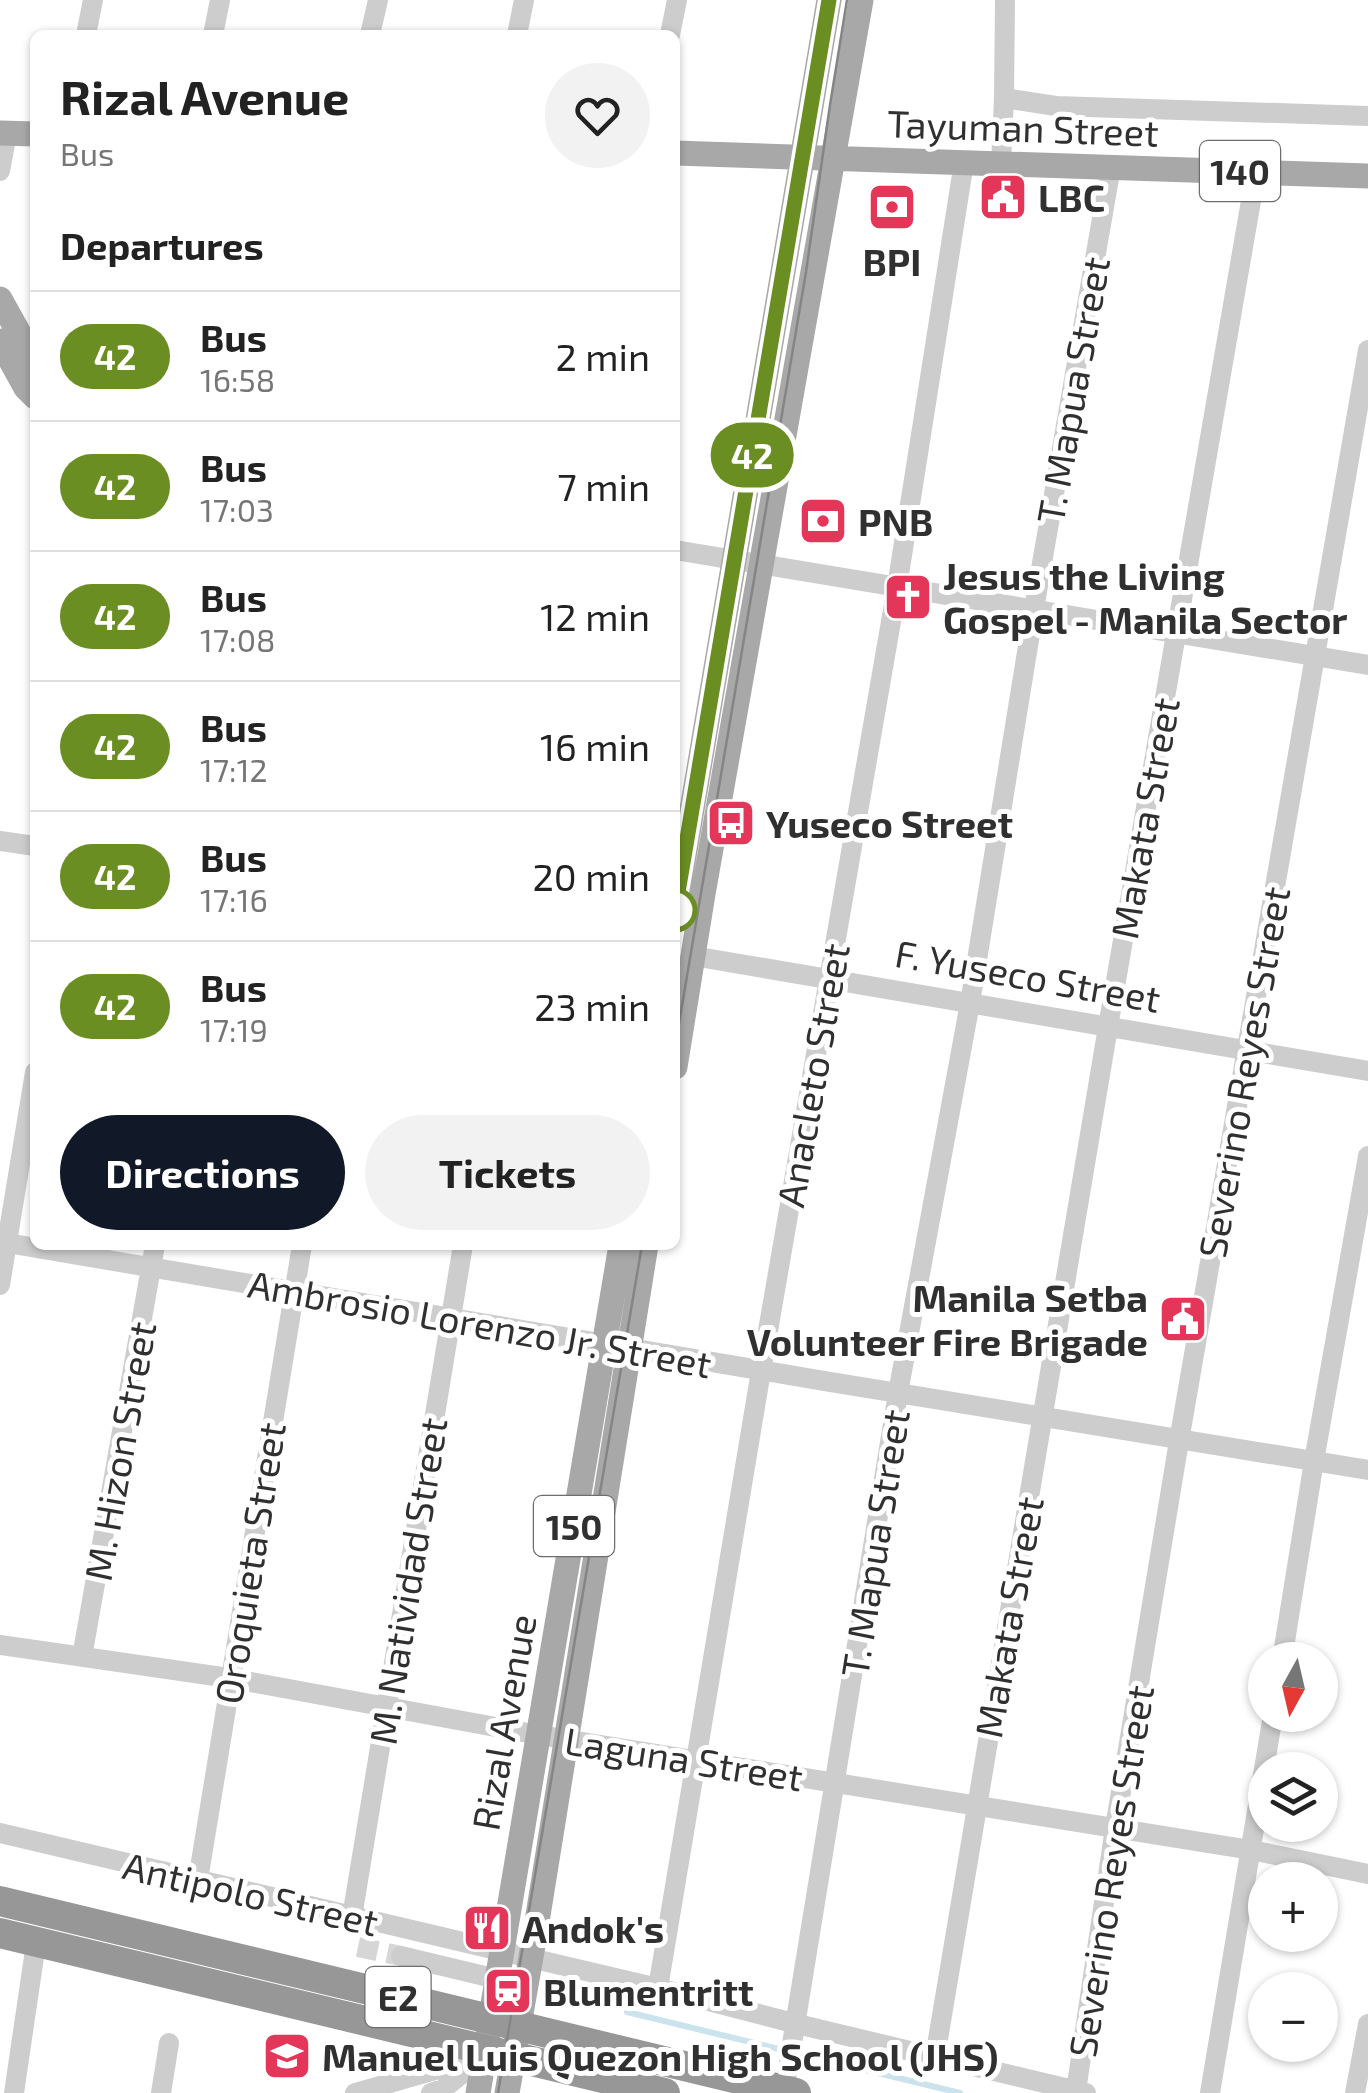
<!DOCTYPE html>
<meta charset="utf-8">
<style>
:root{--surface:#fff;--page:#f2f2f2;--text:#222;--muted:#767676;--line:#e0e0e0;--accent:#111827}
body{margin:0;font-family:"Exo 2",sans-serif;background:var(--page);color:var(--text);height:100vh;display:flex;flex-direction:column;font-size:38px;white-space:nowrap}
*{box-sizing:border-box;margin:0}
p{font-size:32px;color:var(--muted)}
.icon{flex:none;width:55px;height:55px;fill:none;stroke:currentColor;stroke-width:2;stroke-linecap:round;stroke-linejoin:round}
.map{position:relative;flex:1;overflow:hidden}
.sheet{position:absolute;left:30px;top:30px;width:650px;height:1220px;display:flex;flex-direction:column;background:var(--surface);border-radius:15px;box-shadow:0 2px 8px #0004}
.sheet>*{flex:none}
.badge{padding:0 20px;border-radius:32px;font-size:35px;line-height:65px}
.needle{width:65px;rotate:188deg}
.tools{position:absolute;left:1248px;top:1642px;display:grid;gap:20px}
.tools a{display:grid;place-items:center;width:90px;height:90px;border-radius:50%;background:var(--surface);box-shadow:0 2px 8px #0004;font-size:50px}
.map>.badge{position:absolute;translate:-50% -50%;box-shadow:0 0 0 5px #fff}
h2{padding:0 30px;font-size:38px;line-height:90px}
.round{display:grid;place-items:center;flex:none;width:105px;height:105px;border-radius:52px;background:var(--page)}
.summary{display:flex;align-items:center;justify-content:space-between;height:170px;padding:0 30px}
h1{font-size:48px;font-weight:700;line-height:75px}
.cta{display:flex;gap:20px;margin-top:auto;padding:20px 30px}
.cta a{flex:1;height:115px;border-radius:60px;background:var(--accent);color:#fff;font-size:40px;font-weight:700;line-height:115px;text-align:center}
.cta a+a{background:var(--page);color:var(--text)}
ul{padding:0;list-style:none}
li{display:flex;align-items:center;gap:30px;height:130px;padding:0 30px;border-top:2px solid var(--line)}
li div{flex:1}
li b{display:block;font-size:38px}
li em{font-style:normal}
li .badge{min-width:110px;font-weight:700;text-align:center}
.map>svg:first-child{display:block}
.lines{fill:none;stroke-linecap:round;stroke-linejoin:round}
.stream{stroke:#cbe3ec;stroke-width:6}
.minor-tunnel{stroke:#d6d6d6;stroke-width:20;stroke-dasharray:20 10;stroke-linecap:butt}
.minor{stroke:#cdcdcd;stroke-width:20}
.major{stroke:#a8a8a8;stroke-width:25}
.highway{stroke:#979797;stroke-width:30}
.tram{stroke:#858585;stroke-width:2.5}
.line-casing{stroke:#fff;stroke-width:22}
.line{stroke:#6b8e23;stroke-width:15}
.stop-dot{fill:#fff;stroke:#6b8e23;stroke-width:5}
.labels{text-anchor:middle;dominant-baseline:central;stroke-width:10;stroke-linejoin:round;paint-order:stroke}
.shield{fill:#fff;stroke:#6e6e6e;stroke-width:2.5}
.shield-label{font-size:35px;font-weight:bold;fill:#303030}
.street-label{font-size:38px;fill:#303030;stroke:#fff}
.poi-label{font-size:38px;font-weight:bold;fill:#303030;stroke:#fff;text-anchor:start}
</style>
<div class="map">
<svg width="1368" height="2093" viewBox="0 0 1368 2093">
<rect width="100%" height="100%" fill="#fff"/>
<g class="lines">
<path class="stream" d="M627 2012 960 2093"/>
<path class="minor-tunnel" d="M358 1947 401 1956"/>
<path class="minor" d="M1005 0 1004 98 1056 106 1368 116
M86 35 93 0
M213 35 220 0
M370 35 378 0
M517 35 524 0
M670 35 677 0
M1001 164 1004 98
M0 171 7 133
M675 550 1368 665
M0 841 35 846
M693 956 1368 1071
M0 1240 7 1243C460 1320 914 1397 1368 1470
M0 1285 35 1072
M0 1645 229 1678 539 1735 1251 1850 1368 1874
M82 1657 155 1245
M1282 1660 1314 1461 1368 1156
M0 1833 658 1988 797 2024 1086 2093
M198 1880 302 1245
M352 1917 463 1245
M401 1956 497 1979
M658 1988 761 1371 897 587 964 162
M935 2057 1108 1027 1256 172
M1076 2091 1115 1828 1179 1441 1368 350
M14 2093 35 1950
M161 2093 169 2043
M355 2093 484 2056
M431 2093 443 2089 478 2061
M784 2093 898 1393 970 1003 1034 609 1111 167
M1210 2093 1273 1715
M1355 2093 1368 2024"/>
<path class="major" d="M0 133 35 134
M675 153 1368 176
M0 299 35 362
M0 341 26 388 35 397
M675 910 829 0
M675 1067 703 894 861 0
M478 2093 621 1245
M507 2093 535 1934 646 1245"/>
<path class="highway" d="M0 1901 796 2093
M0 1933 665 2093"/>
<path class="tram" d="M675 1047 806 272 830 105 847 0
M498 2093 642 1245"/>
</g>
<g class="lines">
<g class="line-casing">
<path id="line" d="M675 910 829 0"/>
</g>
<use href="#line" class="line"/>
</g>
<defs>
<g id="civic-square" transform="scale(2.5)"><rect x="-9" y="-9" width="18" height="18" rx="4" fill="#e33658" stroke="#fff"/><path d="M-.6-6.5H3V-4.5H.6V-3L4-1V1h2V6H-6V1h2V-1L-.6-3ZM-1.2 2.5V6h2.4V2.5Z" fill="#fff"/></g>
<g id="bank-square" transform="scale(2.5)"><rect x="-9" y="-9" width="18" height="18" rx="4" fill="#e33658" stroke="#fff"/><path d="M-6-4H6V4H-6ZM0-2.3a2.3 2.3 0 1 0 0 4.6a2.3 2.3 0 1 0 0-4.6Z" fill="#fff"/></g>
<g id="church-square" transform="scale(2.5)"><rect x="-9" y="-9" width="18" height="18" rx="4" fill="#e33658" stroke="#fff"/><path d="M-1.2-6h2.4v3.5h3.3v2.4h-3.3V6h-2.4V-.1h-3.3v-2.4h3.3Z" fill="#fff"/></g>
<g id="bus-square" transform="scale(2.5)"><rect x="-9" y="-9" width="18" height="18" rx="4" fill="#e33658" stroke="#fff"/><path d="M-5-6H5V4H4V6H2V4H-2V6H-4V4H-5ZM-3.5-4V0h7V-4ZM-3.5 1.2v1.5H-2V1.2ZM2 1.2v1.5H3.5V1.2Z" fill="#fff"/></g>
<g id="restaurant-square" transform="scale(2.5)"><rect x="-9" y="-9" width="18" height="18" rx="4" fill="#e33658" stroke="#fff"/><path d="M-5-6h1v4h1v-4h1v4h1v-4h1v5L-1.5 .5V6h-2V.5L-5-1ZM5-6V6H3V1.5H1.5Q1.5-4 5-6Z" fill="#fff"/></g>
<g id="station-square" transform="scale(2.5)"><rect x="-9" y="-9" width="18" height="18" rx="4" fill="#e33658" stroke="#fff"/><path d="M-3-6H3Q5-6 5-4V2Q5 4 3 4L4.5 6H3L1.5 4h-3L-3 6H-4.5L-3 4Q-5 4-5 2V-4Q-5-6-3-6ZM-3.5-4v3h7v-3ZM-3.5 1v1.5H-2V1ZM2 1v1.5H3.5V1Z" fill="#fff"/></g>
<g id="school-square" transform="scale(2.5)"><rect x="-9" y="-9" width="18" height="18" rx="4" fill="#e33658" stroke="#fff"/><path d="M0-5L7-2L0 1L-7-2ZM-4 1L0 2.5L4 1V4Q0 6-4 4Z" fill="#fff"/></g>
</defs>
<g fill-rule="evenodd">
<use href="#civic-square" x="1003" y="197"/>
<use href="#bank-square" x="892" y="207"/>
<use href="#bank-square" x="823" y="521"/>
<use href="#church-square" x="908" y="597"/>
<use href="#bus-square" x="731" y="823"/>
<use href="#civic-square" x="1183" y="1319"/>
<use href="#restaurant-square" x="487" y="1928"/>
<use href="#station-square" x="508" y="1991"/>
<use href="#school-square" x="287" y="2056"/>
</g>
<circle class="stop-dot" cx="675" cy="910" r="20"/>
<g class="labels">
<g class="shield">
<rect x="1200" y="141" width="80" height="60" rx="8"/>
<rect x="534" y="1496" width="80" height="60" rx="8"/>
<rect x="365.5" y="1967" width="65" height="60" rx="8"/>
</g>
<g class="shield-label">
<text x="1240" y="171">140</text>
<text x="574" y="1526">150</text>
<text x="398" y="1997">E2</text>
</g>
<g class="street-label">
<text transform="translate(1023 127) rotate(2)">Tayuman Street</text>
<text transform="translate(1072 390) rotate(-80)">T. Mapua Street</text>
<text transform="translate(1144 818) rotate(-80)">Makata Street</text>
<text transform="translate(1028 975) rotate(10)">F. Yuseco Street</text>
<text transform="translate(1243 1072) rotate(-80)">Severino Reyes Street</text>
<text transform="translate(812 1075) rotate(-80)">Anacleto Street</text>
<text transform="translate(480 1323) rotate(10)">Ambrosio Lorenzo Jr. Street</text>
<text transform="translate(119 1451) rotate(-80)">M. Hizon Street</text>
<text transform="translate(874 1543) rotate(-81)">T. Mapua Street</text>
<text transform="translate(249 1563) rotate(-81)">Oroquieta Street</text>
<text transform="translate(407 1581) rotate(-81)">M. Natividad Street</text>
<text transform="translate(1008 1617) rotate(-80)">Makata Street</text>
<text transform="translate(503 1722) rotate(-80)">Rizal Avenue</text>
<text transform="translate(684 1758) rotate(9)">Laguna Street</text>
<text transform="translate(1110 1871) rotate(-81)">Severino Reyes Street</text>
<text transform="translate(251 1893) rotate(13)">Antipolo Street</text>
</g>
<g class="poi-label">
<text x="1038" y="197">LBC</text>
<text x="892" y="261" text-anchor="middle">BPI</text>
<text x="858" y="521">PNB</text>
<text x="943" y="575">Jesus the Living<tspan x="943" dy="44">Gospel - Manila Sector</tspan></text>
<text x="766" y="823">Yuseco Street</text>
<text x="1148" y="1297" text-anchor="end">Manila Setba<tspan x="1148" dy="44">Volunteer Fire Brigade</tspan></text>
<text x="522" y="1928">Andok's</text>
<text x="543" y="1991">Blumentritt</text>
<text x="322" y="2056">Manuel Luis Quezon High School (JHS)</text>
</g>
</g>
</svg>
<div class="tools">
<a><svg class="needle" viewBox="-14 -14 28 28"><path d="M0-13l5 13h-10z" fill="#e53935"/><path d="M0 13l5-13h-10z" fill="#767676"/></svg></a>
<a><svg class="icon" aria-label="layers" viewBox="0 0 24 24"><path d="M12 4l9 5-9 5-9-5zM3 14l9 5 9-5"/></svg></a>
<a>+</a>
<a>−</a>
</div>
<b class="badge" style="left:752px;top:455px;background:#6b8e23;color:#fff">42</b>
<section class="sheet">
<div class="summary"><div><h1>Rizal Avenue</h1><p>Bus</p></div><a class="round"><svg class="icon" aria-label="heart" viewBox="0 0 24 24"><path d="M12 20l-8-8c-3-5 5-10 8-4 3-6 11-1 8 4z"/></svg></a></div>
<h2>Departures</h2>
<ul>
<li><span class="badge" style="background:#6b8e23;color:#fff">42</span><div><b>Bus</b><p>16:58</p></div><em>2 min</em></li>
<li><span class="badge" style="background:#6b8e23;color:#fff">42</span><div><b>Bus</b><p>17:03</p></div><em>7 min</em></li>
<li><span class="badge" style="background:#6b8e23;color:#fff">42</span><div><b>Bus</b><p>17:08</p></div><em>12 min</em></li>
<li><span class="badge" style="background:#6b8e23;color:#fff">42</span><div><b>Bus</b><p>17:12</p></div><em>16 min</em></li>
<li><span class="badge" style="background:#6b8e23;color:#fff">42</span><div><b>Bus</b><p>17:16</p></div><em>20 min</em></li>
<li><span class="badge" style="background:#6b8e23;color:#fff">42</span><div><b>Bus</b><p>17:19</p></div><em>23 min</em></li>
</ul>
<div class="cta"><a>Directions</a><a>Tickets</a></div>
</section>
</div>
